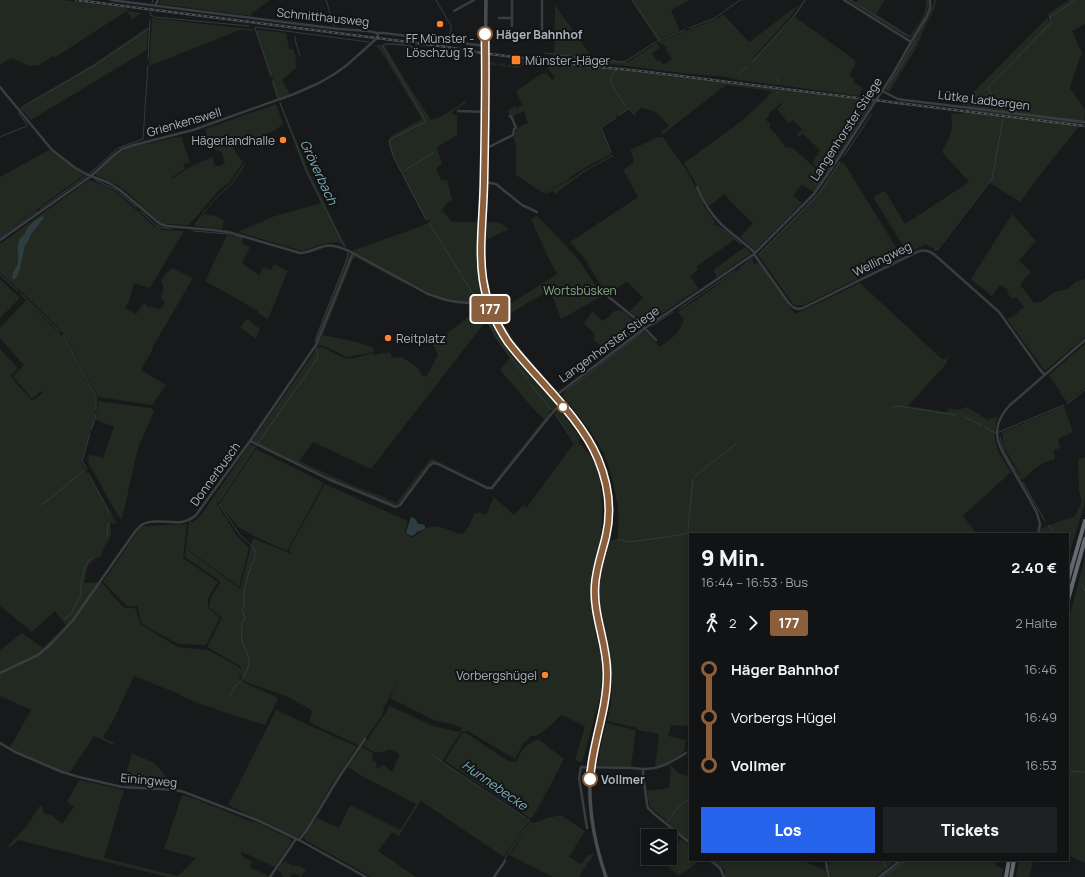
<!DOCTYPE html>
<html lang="de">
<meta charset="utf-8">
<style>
:root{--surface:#121314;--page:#1f2022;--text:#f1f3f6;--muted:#9c9ea0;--line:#313234;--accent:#2563eb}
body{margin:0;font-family:Manrope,sans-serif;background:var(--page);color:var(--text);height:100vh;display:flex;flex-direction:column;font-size:15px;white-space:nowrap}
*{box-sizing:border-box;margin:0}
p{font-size:13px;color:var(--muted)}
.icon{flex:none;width:22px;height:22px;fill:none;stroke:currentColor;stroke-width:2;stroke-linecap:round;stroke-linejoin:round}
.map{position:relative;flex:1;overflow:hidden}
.drawer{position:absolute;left:689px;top:533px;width:380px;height:328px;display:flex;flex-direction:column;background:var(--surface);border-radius:0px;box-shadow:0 2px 6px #0003,0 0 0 1px var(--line)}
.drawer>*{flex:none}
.badge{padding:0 8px;border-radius:3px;font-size:14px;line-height:26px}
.controls{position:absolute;left:641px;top:829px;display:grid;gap:8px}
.controls a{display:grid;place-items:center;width:36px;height:36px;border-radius:0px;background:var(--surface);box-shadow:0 2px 6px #0003,0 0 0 1px var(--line);font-size:20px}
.map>.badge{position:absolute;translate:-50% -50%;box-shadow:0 0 0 2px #fff}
.legs{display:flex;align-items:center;gap:6px;height:44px;padding:0 12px;font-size:13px}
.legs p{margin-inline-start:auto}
.headline{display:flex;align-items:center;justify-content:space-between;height:68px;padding:0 12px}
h1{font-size:22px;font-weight:800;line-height:30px}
.button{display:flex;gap:8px;margin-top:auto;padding:8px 12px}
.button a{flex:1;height:46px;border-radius:0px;background:var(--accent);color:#fff;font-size:16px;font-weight:800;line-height:46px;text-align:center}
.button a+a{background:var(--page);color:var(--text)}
ul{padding:0 12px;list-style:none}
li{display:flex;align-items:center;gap:14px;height:48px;font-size:15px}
li i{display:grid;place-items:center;width:6px;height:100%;margin:0 5px;background:currentColor}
li i::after{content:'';width:10px;height:10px;margin:-5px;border:3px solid;border-radius:50%;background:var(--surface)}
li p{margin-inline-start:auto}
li:first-child i{background:linear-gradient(#0000 50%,currentColor 0)}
li:last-child i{background:linear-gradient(currentColor 50%,#0000 0)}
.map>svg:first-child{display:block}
.green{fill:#212920;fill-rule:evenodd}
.water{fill:#2d3d40}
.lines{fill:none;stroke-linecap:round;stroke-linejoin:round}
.stream{stroke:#2d3d40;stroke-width:1}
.minor{stroke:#393c40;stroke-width:2.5}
.secondary{stroke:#474c50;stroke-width:3.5}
.motorway{stroke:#656b71;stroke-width:4}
.rail-casing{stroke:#4c5155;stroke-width:2.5}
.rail{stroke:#131416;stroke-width:1;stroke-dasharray:3;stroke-linecap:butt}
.line-1-casing{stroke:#fff;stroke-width:9}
.line-1{stroke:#8b5e3c;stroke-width:6}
.poi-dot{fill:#ff822c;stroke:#131416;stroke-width:1.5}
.stop-1-dot{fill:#fff;stroke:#8b5e3c;stroke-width:2}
.labels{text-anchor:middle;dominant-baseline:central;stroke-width:4;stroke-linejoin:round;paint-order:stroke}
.street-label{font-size:12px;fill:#aab4bb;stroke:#131416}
.stop-label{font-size:12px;font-weight:bold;fill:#aab4bb;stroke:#131416;text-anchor:start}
.poi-label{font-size:12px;fill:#aab4bb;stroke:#131416;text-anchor:start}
.park-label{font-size:12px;fill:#87a880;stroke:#131416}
.water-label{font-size:13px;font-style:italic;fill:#7facb8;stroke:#131416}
</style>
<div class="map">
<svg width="1085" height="877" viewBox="0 0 1085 877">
<rect width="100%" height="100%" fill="#18191b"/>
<path class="green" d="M0 0H63L127 8 128 11 141 13 132 20 127 11 54 58 53 56 39 65 30 66 11 58 0 65Z
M161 0H270L251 14 252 16 160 4 159 2Z
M631 0H690L671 10 680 31 657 40Z
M804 0H806L795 17 855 60 856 63 849 75 854 79 853 82 863 88 859 96 778 85 779 78 758 58 757 59 778 78 777 85 732 79 729 77 690 74 554 57 555 5 592 57 628 62 657 43 660 48 652 53 657 61 659 60 663 65 672 59 665 49 667 48V47H665L663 44 661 45 659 42 718 18 723 14 749 42 798 5 791 16 751 60 760 52 793 16Z
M847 0H852L856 2 859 0H885L876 14 910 36C918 24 927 15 926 0H929C929 14 920 24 913 36L910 38 903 35Z
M934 0H937L933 12 926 25 916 48 890 91V92H887L885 89 929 14Z
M1069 0H1085V24L1072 31 1082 53 1079 60 1070 88 1085 110 1084 125 1081 124 1077 129 1047 166 1020 202 989 182 936 250 925 244 908 254 873 197 885 191 905 224 969 182 942 152C943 147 946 144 948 140 953 131 952 123 951 113L962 114 969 106 961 105 1047 18 1050 23 1051 22 1047 14Z
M152 18 286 33 289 49H293L297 60 295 62 297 67 282 80 290 94 277 99 271 80 273 79V77H270L256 31 240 30 149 66Z
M148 27 147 50 31 120 20 108 95 63Z
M386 43C395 43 408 43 415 47 426 54 425 56 439 58 427 63 419 51 409 48 403 45 394 45 387 45L385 46 405 80 431 120C438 119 460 106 465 100L466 103 452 112 454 115 457 114V135L437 147 442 164 437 167V171L441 180H447L452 200 446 203V205L441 211H443L452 222H480C479 249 478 274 485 300L484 302C451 306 426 292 397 276 382 268 367 259 351 251L416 228 430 222 428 220 426 221 391 153 388 141 391 136 422 119 382 53 377 47 373 45H379Z
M515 59 565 65 646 73 874 101 854 134 826 175 812 163 820 150 803 134 799 137 797 135 802 129 793 120 789 124 777 109 783 103V102L769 113 770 115 765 119 771 125 769 127 777 135 785 147 793 148 823 175 825 178 814 193 802 184 793 196 802 203 755 250 740 237 753 223 737 208 724 194 709 206 684 163C712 142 751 118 772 91L726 85 663 134 661 131 669 126C659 115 657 110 641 108L634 114 629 109 600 127 611 154 581 170 567 180 543 193 516 175V146L513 136 515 135C515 127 522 126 529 122L527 121 524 111 512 117 510 116 508 110 516 106 518 109 519 106H523L516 91 543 73 544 74 547 73 552 80 555 78 546 65 527 63 518 68 488 64V62L496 63V64L501 65 502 63H505V65L508 66 509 64 515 63Z
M279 102H281V103L309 171 346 247 337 242 323 244 302 251 238 232 272 217 321 203 306 173Z
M276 104 283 124C269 136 250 141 233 148L243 162 229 183 221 188 190 224 188 225 165 224 159 222 129 194 119 186 96 175V173C112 159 125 144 147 144L181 136 190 162 183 164 185 169 172 177 171 179 192 166 212 157 215 166H221L225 162 221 152 211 148 205 129Z
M658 137H663L689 174 706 209 715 222 714 225 734 240 696 267 698 270 690 276 699 289 683 299 682 298V300L645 325 630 311 643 298 627 281 610 294 600 284 584 258 570 242 638 197 623 170 633 163V157L630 150Z
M49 150 84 175 0 236V177Z
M612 155V157L586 171 555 194 553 191 546 194 544 193 571 179 584 170Z
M839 162 844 163 902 257 802 306 801 305 796 306 793 304 758 255 817 194Z
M244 163 246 164 232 185 218 197 203 214 216 216 224 220 222 229 195 226 194 224 203 214 202 213 219 194 231 183Z
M89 180 106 186 116 192 154 226 164 230 184 231 150 288 134 283 129 301 125 308 136 314 144 303 150 308 151 306 160 310 165 302 160 298C164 292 164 288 161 281L166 273 172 268 193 278 152 348 153 349 141 370 166 385 152 405 98 397 63 333 27 297 0 273V244Z
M1012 214 1036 241 1019 261 1031 272 1022 282 1021 286 1034 303 1041 302 1054 292 1068 289 1075 282 1085 279V337L1045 371 1007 319 1015 315 1024 307 1016 297 1013 299 1007 293 1008 291 1007 289 1000 285 992 296 971 279Z
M537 216C551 230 565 244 578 259 587 271 593 284 604 295L561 319 550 290 501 319C515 345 536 367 555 390L558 389 559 391 556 393C547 385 539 374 531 365 498 326 482 296 484 243L486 242C486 260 485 278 490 294 492 300 495 306 498 312L557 274 549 259 531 219Z
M494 222 500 223 509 229 486 240 487 223Z
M227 235H231L243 239 242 244 250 247 242 263 259 275 264 267 271 270 274 264 288 271 268 319 258 313V311L205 281Z
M745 247 751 253 717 277 713 270Z
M349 252 350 257 317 339 315 343V338L347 256V253Z
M353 256H357L406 284V285L356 257 353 259 323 335 357 342 373 347 374 352 348 357 342 355 329 348 319 345 318 343Z
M752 260 755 264 756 263H759L795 314 860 283 942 359H945L951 354 947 360V363L908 406 946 412 950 408 957 410 967 407 988 420 998 416 996 423 995 434 994 435 998 451 1011 472 963 516 977 534H690V726L671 725 668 736 686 740 684 752C675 757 665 765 655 767L659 734 637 730V728L607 721 611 705 612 675 602 671 601 694 582 763 575 760 585 726 561 715 549 727 536 736H530L529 739 524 742 515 759 468 731V729L466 732 462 731 457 739H456L442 762 528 820V823L504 857 421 801 399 836 392 832 378 851 416 877H371L305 840 304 837 317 818 339 828 350 805 400 830 416 804 358 774 348 767 362 747 373 753 372 760 375 761 377 764 376 766 377 769 384 765 392 772 400 754 389 749 386 751 376 753 363 746 390 706 433 726 460 732 462 728 451 724 436 721 390 698 401 676 383 709 384 711 381 717 360 746 311 723 310 720 312 712 310 709 288 697 246 682 241 678V673L239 679 245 683 277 697 278 699 265 725 217 710V709L200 704 179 695V694L134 676 114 719 103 737 114 743 113 745 94 736 70 772 69 773 40 763 9 749 31 710 0 696V650L22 633 43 648 66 625 55 611 32 632 0 606V349L18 368 10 376 32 401 43 393 41 391 32 399 13 376 24 365 0 338V328L26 300 64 338 96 397 95 417 81 462 110 513H111L117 524 110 523 111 535 100 557 93 560 88 566 84 583 101 582 124 608H135L141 625 178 647 208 650 236 665 241 669V667L237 664 207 647 222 618 209 607 211 598 220 583 219 580 186 558 185 555 189 522 192 521V523L201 515 250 444 255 446 217 503 236 535 249 548 239 587 190 551V548L189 551 240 589 253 538 291 554 289 549 315 502 325 484 408 521 406 526 405 533 410 537H413C418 534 422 530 427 528 438 523 450 531 460 534H463L469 526 475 512 478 514 479 512 486 515 494 497 514 515 523 505 527 507 575 442 555 413 559 408 580 437 579 442C584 448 591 455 594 462 605 486 602 515 601 541L604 542 617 539C619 535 617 532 618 527 620 514 617 501 614 488 612 479 610 470 607 461 597 437 579 416 562 396L566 390 645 331 660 347C672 338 679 334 684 319L677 312 696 300Z
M0 279 20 298 0 318Z
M484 305 487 306C498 333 515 354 533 376L532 378 536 379 558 403 557 406 554 410 550 411 549 412 551 414 494 486 491 488 487 487 437 463 430 464 399 504 396 506 328 479 252 441 318 347C327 348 333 353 342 357 351 361 364 355 374 353V355L390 352 392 357 398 358 402 357C409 362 420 366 421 375L426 377 438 355 433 344ZM486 321 496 339 510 358 500 370 536 412 544 419 490 487 431 458 396 503 379 495 372 493 354 486 299 461 313 442 371 469Z
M620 310 622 312 623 311 641 327 608 353 593 339 595 335 584 323 593 311 602 321 609 317 614 311Z
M247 319 260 329 256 339 240 327Z
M1085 344V388L1067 403 1049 375Z
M98 401 151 408 154 412 138 448 122 519 118 516 88 462 89 454 103 458 114 427 96 420Z
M1064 406 1073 432 1058 439 1060 448 1054 450 1055 458 1054 460C1042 461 1031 471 1023 480L1003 445 1002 432Z
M256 449 324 483 287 551 254 536 238 527 219 504Z
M1085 457V502L1068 559V534H1038L1039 530 1055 523 1075 516 1081 504V499L1079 491 1078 460Z
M187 524 183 558 218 582 208 598V607L220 618 206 645 178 644 142 624 137 606H127L103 582 141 526Z
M1085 557V863L1068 855V622Z
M276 710 357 747 335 779 304 832 300 836 297 837 228 805Z
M606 723 636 730 631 767 597 766 600 750Z
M462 733H466L510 762 512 761 516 762C523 748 524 746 538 739L564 759 541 803 531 819 445 761Z
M132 753 154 763C162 770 168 779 173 788L123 785Z
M669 764C675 769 681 778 690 775V840H688L668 823V822L651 808 649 803 647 791 669 788 671 767 668 765Z
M79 780 124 790 104 858 178 876 196 858 164 849 182 795 196 799 252 822 254 821 291 839 292 841 275 867 242 852 241 855 252 862 250 867 268 876V877H167L18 840 10 848 8 846 26 827 41 804V806L43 807V813L45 814H50L62 824 74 807 67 802Z
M561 815 585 831 569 857 581 864 589 854 592 855 593 852 594 854 579 877H553L509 855 532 822 534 823 547 818Z
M681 839 690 846V860H701L679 876 662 862 665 858H670V852Z
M713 860H801L826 871 827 877H725V870Z
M831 860H897L875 877H831L828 867Z
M903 860H997L996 866 1003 868 1002 877H881Z
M1019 860H1034L1029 877H1016Z
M284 861 293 866 294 865 297 866 298 865 306 870 301 877 293 873 290 877H284L281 875 282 873 277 870Z"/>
<path class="water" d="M43 216 44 218 31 234 29 240 25 245 20 269 16 278 13 280C10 273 17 269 18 262 18 256 17 244 20 239 21 237 24 235 25 234 26 227 36 219 43 216Z
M411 517C415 517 417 521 418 524H422L425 526V529L417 532 414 535 411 536 407 534 406 532Z"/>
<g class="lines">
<path class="stream" d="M326 0 334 26
M436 0 451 26V31L449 37
M632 0 660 40
M850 0 910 37
M152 3 153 0
M150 12 151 16
M151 15 154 17 249 26
M1051 23 1050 17 1051 16 1076 0
M255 27 369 42
M255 28 271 75
M689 28 715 18 740 0
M295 37 296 43 300 56
M386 44C394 44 405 44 412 47 419 51 424 57 432 58
M384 45 383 47 425 120V122L391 139 389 141 394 158 426 219
M446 45 447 43
M545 53 595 59
M757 58 778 78V84
M148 59 150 20
M605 60 620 62 626 61 656 42 685 30
M752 62 794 16 805 0
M617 70 613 73 610 82 625 105
M738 74 747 66
M273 81 278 97
M887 89 914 44 915 40
M777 94V92
M280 103 307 173 345 247
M628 108 635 115
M21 109 24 106 95 65 150 28
M1002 110 988 89V87L1050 24
M1003 114 1004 115
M619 115 628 109
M0 137 27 126V124L19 114V112
M611 152 601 128 603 126 616 118
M612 156 613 157
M844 156 871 115
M404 171 434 152
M90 173 118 148 143 139 148 65
M95 180 116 190 136 207
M40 209 86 176
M140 211 158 227 171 229
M429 223 477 300
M716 225 741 244
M193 231 229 234
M234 235 242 238
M0 237 37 211
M935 250 938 249 992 179 1003 119
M759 254 818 195 840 162
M740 268 753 258
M0 275 18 291
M21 294 60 332
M481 308 498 340 528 380
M679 309 735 271
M652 326 673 312
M63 335 96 396V411
M315 341 347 259 348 253
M530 384 551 409
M566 391 643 332
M1067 404 1085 390
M892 407 898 406 956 415
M555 414 572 439 573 443
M964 417 982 425
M985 427 995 433
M91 430 95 419 96 414
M999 432 1064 405
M1000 437C1002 452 1013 466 1021 479
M258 443 317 359 318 355 316 348
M87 470 82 461 90 434
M88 473 110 513
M695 476 736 444
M1022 481 1045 521
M219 501 255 447
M219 504 239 534 254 548 255 555 254 562 250 566 251 570 249 571 244 592V600L245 604 242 610 245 618V620L242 621C242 628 241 633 242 640 244 648 249 655 249 664 248 669 245 674 243 678
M41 505 52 497 83 471
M1048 525 1055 534
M688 529 693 479
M108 536 107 529 109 523
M618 539 629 542 660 538 685 534 688 532
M1081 583 1085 591
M64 620 72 612 81 594V584L84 569 88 561 92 558
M230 696 235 686 242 680
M433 754 435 757 529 820 530 823 512 848 504 860
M1068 771 1085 772
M667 822 677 808 690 798
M882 860 886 867
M883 877 906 860"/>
<path class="minor" d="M111 0 339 29 368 31 377 33H384L485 46
M512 0V26
M844 0 911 42
M155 6 158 0
M454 11 474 0
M499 18H512
M542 30V0
M0 87 52 150 74 167 86 174 109 183 120 190 160 224 167 226 213 230 228 232 300 253C309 253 316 248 325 246 333 244 341 248 349 251L428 294 446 300 457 302 481 304 488 302
M882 91 898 99 904 100 1085 122
M458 111 485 112
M485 149 513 135 514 129 516 128 512 118 510 116
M484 182 496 184 522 205 537 212
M697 187C703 201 710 213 721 224 731 234 744 242 755 253
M0 240 91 176 113 156 122 149 134 145 193 130 294 94 319 83 336 73 347 65 375 40 378 36 377 33
M754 254 788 302C793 308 796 310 803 308L917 252C925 249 930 251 936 256L999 312 1041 371 1045 375
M605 294 636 319 656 340
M555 396 645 328 719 278 754 254 814 194 840 156 893 74 911 42 927 16 930 8V0
M250 441 328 479 396 507 400 505 429 466 433 463 438 464 487 488H492L553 412 561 404
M1038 534 1040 524 1037 513C1030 499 1022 486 1014 472 1000 448 986 430 1010 405L1085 340
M0 673 38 655 51 644 73 620 134 533C137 530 139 526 143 524 159 516 180 530 196 515L250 441 316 345 353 253
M0 743 15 752 62 772 79 777 122 787 176 790 184 792 257 820 299 840 366 877
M643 769C660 770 672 761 686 753
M587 828 579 778 581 767 632 768 643 769V774L647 804 648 808 653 813 690 843
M299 840 307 830 339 777 365 739
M710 860 720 868 724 877
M826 860 827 869 829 877
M270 877 296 839
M494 877 505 861
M879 877 901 860"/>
<path class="secondary" d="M486 0C485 61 486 122 484 183 483 215 477 249 483 281 486 303 496 323 508 342 539 383 583 418 601 467 609 489 611 513 606 536 602 552 596 567 595 583 593 615 608 644 607 675 607 704 596 730 592 758 586 798 593 839 606 877"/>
<path class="motorway" d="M1068 580 1085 521
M1068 600 1085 539
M1006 877 1009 860
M1011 877 1014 860"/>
<g class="rail-casing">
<path id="rail" d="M76 0 440 46 482 53 588 66 640 71 704 79 1085 126"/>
</g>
<use href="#rail" class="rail"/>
</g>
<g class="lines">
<g class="line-1-casing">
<path id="line-1" d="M485 34C486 83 485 132 484 180 483 243 470 286 508 342 536 379 580 416 598 459 608 483 612 510 606 536 602 553 596 568 595 586 593 617 608 645 607 675 607 711 592 744 590 779"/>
</g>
<use href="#line-1" class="line-1"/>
</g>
<g class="poi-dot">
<circle cx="440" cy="24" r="4"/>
<rect x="511" y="55" width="10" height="10" rx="2"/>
<circle cx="283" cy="140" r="4"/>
<circle cx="388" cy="338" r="4"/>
<circle cx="545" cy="675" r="4"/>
</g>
<g class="stop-1-dot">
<circle cx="485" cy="34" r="7"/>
<circle cx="563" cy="407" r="5"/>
<circle cx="590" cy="779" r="7"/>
</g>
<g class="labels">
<g class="street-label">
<text transform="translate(323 17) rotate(6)">Schmitthausweg</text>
<text transform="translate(984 100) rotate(7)">Lütke Ladbergen</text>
<text transform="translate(184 122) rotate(-16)">Grienkenswell</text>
<text transform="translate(846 129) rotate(-57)">Langenhorster Stiege</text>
<text transform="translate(882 259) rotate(-26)">Wellingweg</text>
<text transform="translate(609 344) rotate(-36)">Langenhorster Stiege</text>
<text transform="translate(215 474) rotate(-54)">Donnerbusch</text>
<text transform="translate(149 780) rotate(5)">Einingweg</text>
</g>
<g class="stop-label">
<text x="496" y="34">Häger Bahnhof</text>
<text x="601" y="779">Vollmer</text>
</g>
<g class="poi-label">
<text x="440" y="38" text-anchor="middle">FF Münster -<tspan x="440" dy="14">Löschzug 13</tspan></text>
<text x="525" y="60">Münster-Häger</text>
<text x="275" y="140" text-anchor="end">Hägerlandhalle</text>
<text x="396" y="338">Reitplatz</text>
<text x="537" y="675" text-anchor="end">Vorbergshügel</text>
</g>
<g class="park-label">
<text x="580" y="290">Wortsbüsken</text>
</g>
<g class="water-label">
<text transform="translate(319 172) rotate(65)">Gröverbach</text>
<text transform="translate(495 785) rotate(35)">Hunnebecke</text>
</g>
</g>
</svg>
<div class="controls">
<a><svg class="icon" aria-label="layers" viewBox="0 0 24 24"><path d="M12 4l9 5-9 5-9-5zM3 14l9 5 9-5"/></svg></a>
</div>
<b class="badge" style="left:490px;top:309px;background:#8b5e3c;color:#fff">177</b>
<section class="drawer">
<div class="headline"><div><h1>9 Min.</h1><p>16:44 – 16:53 · Bus</p></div><b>2.40 €</b></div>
<div class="legs"><svg class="icon" aria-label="walk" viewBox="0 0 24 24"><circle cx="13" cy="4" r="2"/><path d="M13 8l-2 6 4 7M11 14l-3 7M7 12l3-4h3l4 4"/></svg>2<svg class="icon" aria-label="forward" viewBox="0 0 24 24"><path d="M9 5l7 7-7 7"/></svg><b class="badge" style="background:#8b5e3c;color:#fff">177</b><p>2 Halte</p></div>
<ul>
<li><i style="color:#8b5e3c"></i><b>Häger Bahnhof</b><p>16:46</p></li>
<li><i style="color:#8b5e3c"></i><span>Vorbergs Hügel</span><p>16:49</p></li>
<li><i style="color:#8b5e3c"></i><b>Vollmer</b><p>16:53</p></li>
</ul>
<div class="button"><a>Los</a><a>Tickets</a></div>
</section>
</div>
